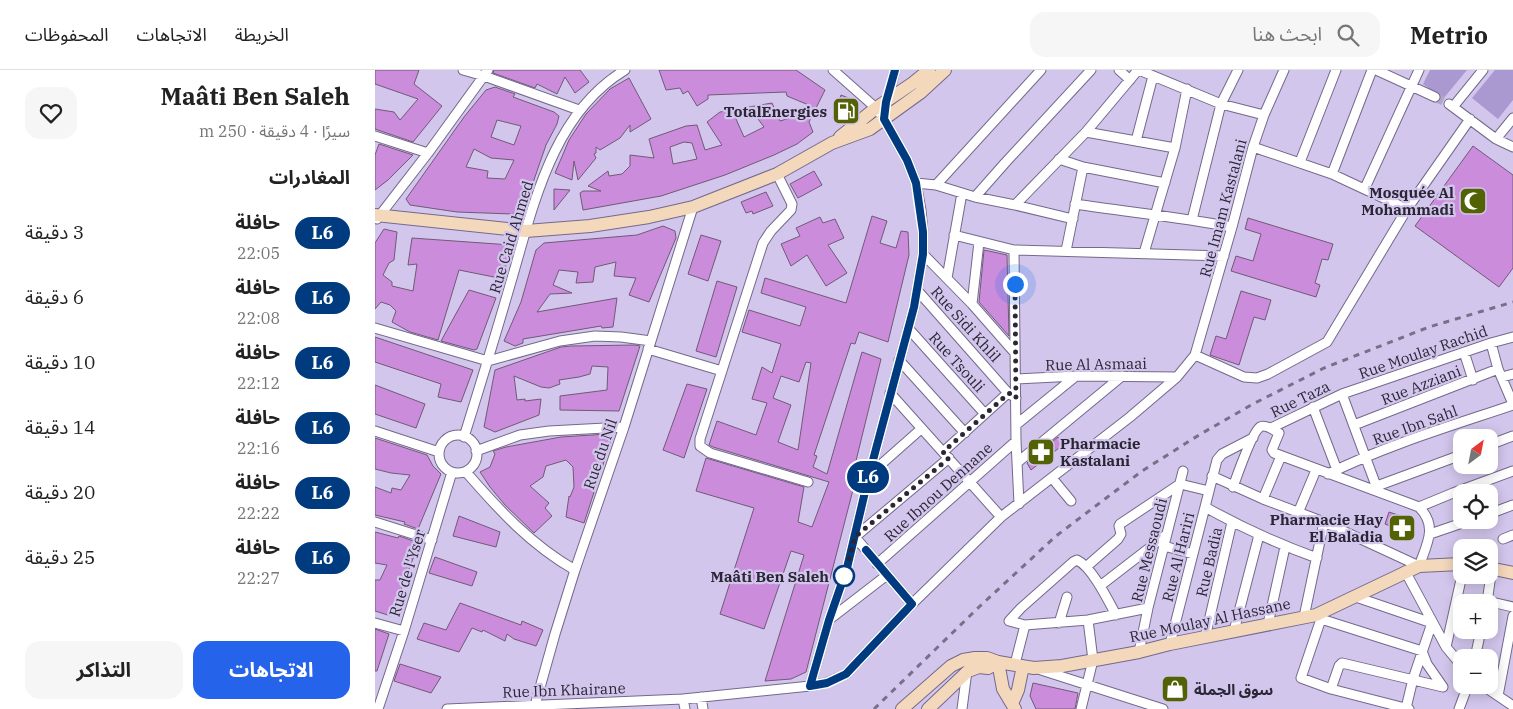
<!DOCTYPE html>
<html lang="ar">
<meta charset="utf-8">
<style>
:root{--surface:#fff;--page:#f6f6f6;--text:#222;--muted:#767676;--line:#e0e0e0;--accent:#2563eb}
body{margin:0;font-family:"IBM Plex Serif","Noto Sans Arabic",serif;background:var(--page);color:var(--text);direction:rtl;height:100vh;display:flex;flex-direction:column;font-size:19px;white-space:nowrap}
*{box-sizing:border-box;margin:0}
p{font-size:16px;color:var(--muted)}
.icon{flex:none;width:28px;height:28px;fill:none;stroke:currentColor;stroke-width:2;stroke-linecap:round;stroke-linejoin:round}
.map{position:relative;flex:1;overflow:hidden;direction:ltr}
.drawer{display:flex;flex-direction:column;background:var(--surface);width:375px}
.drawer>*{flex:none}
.badge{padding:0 10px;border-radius:16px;font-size:18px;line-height:32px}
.needle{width:32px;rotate:32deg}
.tools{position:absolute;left:1078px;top:359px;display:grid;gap:10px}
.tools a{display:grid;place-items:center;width:45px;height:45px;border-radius:10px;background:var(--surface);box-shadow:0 2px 12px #0003;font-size:25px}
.you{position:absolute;width:25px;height:25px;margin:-12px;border:4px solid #fff;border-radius:50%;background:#1a73e8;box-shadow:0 0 0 8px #1a73e833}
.map>.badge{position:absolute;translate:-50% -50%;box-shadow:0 0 0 2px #fff}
h2{padding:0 25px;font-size:19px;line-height:45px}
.round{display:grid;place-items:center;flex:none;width:52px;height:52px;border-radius:15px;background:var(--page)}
.head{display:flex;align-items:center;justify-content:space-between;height:85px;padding:0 25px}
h1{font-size:24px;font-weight:700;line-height:38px}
.cta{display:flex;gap:10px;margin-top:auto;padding:10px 25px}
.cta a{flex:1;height:58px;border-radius:15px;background:var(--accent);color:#fff;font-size:20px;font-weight:700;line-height:58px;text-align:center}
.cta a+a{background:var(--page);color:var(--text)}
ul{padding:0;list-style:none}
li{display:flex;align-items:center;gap:15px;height:65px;padding:0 25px}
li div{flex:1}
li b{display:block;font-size:19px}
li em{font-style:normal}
li .badge{min-width:55px;font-weight:700;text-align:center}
header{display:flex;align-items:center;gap:30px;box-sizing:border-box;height:70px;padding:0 25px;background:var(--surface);border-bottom:1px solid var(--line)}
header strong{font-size:24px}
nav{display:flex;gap:28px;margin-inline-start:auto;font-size:18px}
.search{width:350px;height:45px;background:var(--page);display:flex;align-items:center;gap:12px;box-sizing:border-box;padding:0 18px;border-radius:15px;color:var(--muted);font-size:19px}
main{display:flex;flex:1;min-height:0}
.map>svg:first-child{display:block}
.green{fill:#aa98d1}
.building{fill:#cb8ddb;stroke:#715977;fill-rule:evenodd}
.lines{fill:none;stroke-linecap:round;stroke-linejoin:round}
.street-tunnel{stroke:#b1a6c7;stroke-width:9;stroke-dasharray:9 4.5;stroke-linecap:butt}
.street-casing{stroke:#74698b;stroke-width:11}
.secondary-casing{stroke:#74698b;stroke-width:14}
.street{stroke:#fff;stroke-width:9}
.secondary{stroke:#f4d8bc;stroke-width:12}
.rail{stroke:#786f89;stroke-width:3;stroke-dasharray:6 6;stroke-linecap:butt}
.line-casing{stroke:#fff;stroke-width:11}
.line{stroke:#003b80;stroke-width:8}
.walk{stroke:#2b2635;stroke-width:5;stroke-dasharray:0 9}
.stop-dot{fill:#fff;stroke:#003b80;stroke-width:2.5}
.labels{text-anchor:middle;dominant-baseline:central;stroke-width:4.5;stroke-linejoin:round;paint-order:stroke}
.poi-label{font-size:15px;font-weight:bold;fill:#2b2635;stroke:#d2c6ec;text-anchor:end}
.street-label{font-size:15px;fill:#2b2635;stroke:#d2c6ec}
.stop-label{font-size:15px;font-weight:bold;fill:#2b2635;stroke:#d2c6ec;text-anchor:end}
</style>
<header>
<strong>Metrio</strong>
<div class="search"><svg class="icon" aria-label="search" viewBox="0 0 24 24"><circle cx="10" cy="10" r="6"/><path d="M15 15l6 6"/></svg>ابحث هنا</div>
<nav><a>الخريطة</a><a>الاتجاهات</a><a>المحفوظات</a></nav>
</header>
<main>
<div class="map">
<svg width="1138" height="639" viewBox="0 0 1138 639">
<rect width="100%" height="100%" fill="#d2c6ec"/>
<path class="green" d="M1055 0H1092L1068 29 1048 14Z
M1120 0H1138V30L1123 49 1097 28Z"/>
<path class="building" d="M0 0H44L39 14 67 36 38 72 0 59V39L19 42 25 50 43 29 0 14Z
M119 0H205L214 12 200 23 190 7 182 24 162 14 160 18 118 3Z
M284 0H421L450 20 434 52 438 62 422 74 399 85 350 105 286 126 208 140 205 123 208 121H226L213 116 233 101 234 106 247 104 255 96V85L279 88 274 69 311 56 322 55 330 80 347 75 332 52 345 42 357 40 369 67 389 57 374 37 397 33 405 51 415 48 436 36 412 26 411 22 333 25V29L322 36 313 21 308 24 305 18 291 20ZM309 72 317 73 322 89 298 94 295 77Z
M254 8 276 49 255 62V55L245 68 225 80 221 77V83L219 84 221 88 203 110 199 91 197 110 180 103 194 70 211 44 235 19Z
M120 17 140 24 138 27 179 42 184 46 182 54 171 75 150 136 137 144 82 142 35 135 31 129 89 47 111 20ZM122 50 146 56 139 75 116 67ZM99 79 116 88 139 90 130 109 112 108 113 101 91 97Z
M466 25 481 31 471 52 458 48Z
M4 74 38 85 13 110 0 120V85Z
M1098 76 1138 105V198L1124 217 1040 156Z
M439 101 447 115 423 128 415 114Z
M179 119 195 120 179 140Z
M391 122 398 136 378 144 377 141 371 143 366 132Z
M497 146 512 151 505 173 521 178 526 161 533 162 534 185 513 272 484 262 480 274 476 273 439 385 442 386 438 397 452 404 487 282 506 289 476 411 480 412 431 602 416 609 390 611 429 485 416 481 389 559 345 544 379 438 321 421 331 388 429 417 423 452 437 457 454 412 338 377 334 375 342 351 381 365 392 333 377 329 387 297 397 303 406 274 367 262 374 240 425 256 431 237 386 223 390 208 471 233ZM431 292 436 293 423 380 403 372 416 335 398 328 406 306 424 312Z
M445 147 448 153 460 149 469 168 453 175 472 203 451 216 432 185 416 196 406 174 425 166 421 158Z
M873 148 958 174 953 190 947 189 940 213 945 215 941 227 856 201 861 186 878 191 886 164 870 159Z
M288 156 300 161 301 168 274 232 254 225 261 208 239 206 241 192 220 197 218 212 201 213 203 202 184 200 178 215 197 223 175 224 162 242 242 228 238 257 227 258 226 256 148 269V273L140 276 129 271 146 232 161 180 169 173 262 165Z
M9 159 22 162 19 190 14 193 8 205 17 212V216L38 221 42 194 33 195 37 168 136 175 130 199 119 207 84 200 63 270 35 262 17 252 21 241 15 235 6 232 0 239V173Z
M326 165 346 171 333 211 313 204Z
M609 180 632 185 634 266 604 232Z
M342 211 362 217 341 287 321 281Z
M94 220 121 228 102 279 99 280 66 271Z
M866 221 896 230 890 250 879 247 864 295 835 285 841 266 851 269Z
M0 267 98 300 86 332 63 327 66 314 0 292Z
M260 275 265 276 244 341 185 340V326L232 320 233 297 217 296 215 304 204 307 184 310 185 314 174 318 166 317 139 306 142 330 150 329V331L166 329 164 345 120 362 109 357 120 300 186 277 196 276Z
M312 314 332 319 309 388 288 380Z
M0 315 50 334 41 358 0 344Z
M233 364 236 370 209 453 191 447 194 426 195 427 199 417 198 397 191 390 171 396 168 407 155 416 174 433 170 438 177 446 159 463 130 435 115 417 105 402 115 397 120 384 118 381 131 377 186 367Z
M683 367 689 374 656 400 652 393Z
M0 368 52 385 58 396 66 404 43 459 29 454 30 452 0 445V417L16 423 17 418 26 420 35 405 16 403 0 399Z
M1014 442 1038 450 1033 463 1010 454Z
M84 446 125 462 121 477 78 466Z
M0 462 23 468 24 466 44 473 16 546 0 541V510H5L12 495 0 493Z
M60 487 102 502 97 516 54 503Z
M85 533 146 555 147 551 168 560 161 576 139 569 132 564 130 571 108 560 107 562 97 558 84 582 42 569 49 553 71 560Z
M0 559 14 564 2 601H0Z
M25 594 66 607 56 623 19 611Z
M658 613 703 623 700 639H661L655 626Z"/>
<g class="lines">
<path class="street-tunnel" d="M1060 27 1074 34"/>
<g class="street-casing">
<path id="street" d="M88 0 109 6 204 40
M744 0 755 10
M764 0 846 34 889 45
M1001 0 1060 27
M512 31 520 0
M1074 34 1121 69 1138 77
M1078 37 1108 0
M711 62 800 78
M0 66 53 83
M1121 69 1138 48
M761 71 778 6
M878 77 957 104 1032 139
M684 89 708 97 790 113
M925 92 961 0
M402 104 417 134 416 140 396 161 388 173 325 369V376L335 383 433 412
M957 104 997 0
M541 113 561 115 600 127 640 135 698 149
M561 115 666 0
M990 118 1044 0
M600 127 630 93 716 0
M700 134C753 142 805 147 857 157
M640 135 711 62 763 0
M2 149 53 83 113 0
M817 150 846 34 863 0
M579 165 639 180 849 186
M639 180 641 371 644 434
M691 181 708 97
M769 183 800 78 812 19
M548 184 597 234 640 283
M572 208 587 123
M542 220 633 323 641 328
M597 234 604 172
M0 258 113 291 185 271 220 266 246 267 276 271
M533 258 610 344
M1116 273 1123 299 1138 334
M273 279 347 301
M1089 282 1098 310
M820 285 869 307 882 308 893 304 952 272 1032 139 1095 49
M524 290 590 363
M1127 307 1138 304
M641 309 701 306 802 307
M515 323 626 447
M967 324 1003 421
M938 337 962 400
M642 354 701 306
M979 355 1123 299
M896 358 967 324 1116 273 1138 267
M0 361 64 382
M64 384a19 19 0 1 1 38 0a19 19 0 1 1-38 0Z
M89 367C104 319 119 270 133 222 157 143 174 46 250 0
M1114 375 1138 366
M101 381 145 365 174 361 249 357
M568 382 633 323
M643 392 747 306
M91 402C124 440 156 475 200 500
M953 404C1012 375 1076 356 1138 335
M494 405 546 359
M837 406 888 429 949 452 1044 496C1052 474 1063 456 1044 437L899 383 897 380 904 363C899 360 890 354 885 357 877 362 862 406 858 417
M677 408 696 431
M1002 416 1086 385
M888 429 906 386
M830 437C866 457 903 474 942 488
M1044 437 1078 423 1138 401
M923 443 941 400
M1114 444 1138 435
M0 452 57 470
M1055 464 1096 450
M480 467 574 388
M480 467 537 534
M1128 469 1138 465
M789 476 818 484
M502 494 641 371
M711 497 743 469 746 464 744 456 745 454 805 414 834 421
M1030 501 1071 577 1086 595
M725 516 791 465
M978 526 1057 553 1038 609 1031 638
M1112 531 1138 537
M1112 532 1117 498
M741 545C733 530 717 497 702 490L698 492 646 538 634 551 650 555 713 550 773 538
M943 546 946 549 1047 581 1052 594 1068 617
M929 547 949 452
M455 549 512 505
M946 549 926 608 956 619 1034 639
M0 553 29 561
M684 553 692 527
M893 554 910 477
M859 561 884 465
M830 568 857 452
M795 574 842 390 847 384 878 368
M1071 577 1087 505
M764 582 773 538 808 401
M1100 588 1106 560
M640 594 650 555
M666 600 788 639
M1107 615 1138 636
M435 616 454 550 472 498 494 405 539 237 548 184V162L546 140 541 113 532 90 509 49 501 38 458 0
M956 619 964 596 967 593 1068 617
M1123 626 1138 546
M326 627 328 639
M308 629 310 639
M3 639 29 561 77 402
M72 639 308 629 435 616 451 613 471 604 537 534 626 447 755 347 802 307 820 285 857 157 878 77 889 45 909 0
M159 639 180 564 200 500 249 357 318 137
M587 639 592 601
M706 639 718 590 713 550
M1084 639 1093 615"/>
</g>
<g class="secondary-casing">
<path id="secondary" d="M465 67 501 38 538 13 554 0
M0 145 151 161 215 156 274 147 318 137 402 104 457 73 495 59 545 23 570 0
M1114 498 1138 503
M623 592 628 619 640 639
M637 634 643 620 648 596
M527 639 576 596 588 590 600 588H612L623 592 659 598 687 596 764 582 795 574 941 545 1044 496 1086 494
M553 639 593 601 604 597 613 598 623 592"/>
</g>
<use href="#street" class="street"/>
<use href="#secondary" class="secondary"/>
<path class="rail" d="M499 639 604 537 681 466 767 401 824 365 876 335 949 298 1054 257 1138 232"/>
</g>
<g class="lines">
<g class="line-casing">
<path id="line" d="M491 480 537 534 471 604 452 613 435 616 454 550 472 498 494 405 539 237 548 184V162L541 113 532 90 509 49 511 32 520 0"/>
</g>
<use href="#line" class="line"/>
<path class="walk" d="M469 506 480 467 574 388 568 382 634 323 641 328 640 214"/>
</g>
<defs>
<g id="fuel-square" transform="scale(1.4375)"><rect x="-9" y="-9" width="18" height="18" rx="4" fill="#546206" stroke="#d2c6ec"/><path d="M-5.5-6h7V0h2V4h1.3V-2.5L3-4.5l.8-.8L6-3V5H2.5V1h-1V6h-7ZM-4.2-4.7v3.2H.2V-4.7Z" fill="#fff"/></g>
<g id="mosque-square" transform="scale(1.4375)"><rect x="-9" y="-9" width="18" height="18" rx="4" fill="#546206" stroke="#d2c6ec"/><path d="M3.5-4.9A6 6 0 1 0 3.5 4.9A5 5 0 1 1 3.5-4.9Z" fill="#fff"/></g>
<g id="pharmacy-square" transform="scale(1.4375)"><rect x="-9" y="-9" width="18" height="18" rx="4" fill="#546206" stroke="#d2c6ec"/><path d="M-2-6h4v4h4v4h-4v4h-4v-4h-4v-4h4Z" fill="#fff"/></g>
<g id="shop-square" transform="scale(1.4375)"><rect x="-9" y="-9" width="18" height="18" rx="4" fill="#546206" stroke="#d2c6ec"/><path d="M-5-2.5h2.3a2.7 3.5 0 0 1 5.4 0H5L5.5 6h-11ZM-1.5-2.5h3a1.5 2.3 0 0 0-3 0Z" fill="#fff"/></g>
</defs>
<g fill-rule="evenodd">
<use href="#fuel-square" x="471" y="41"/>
<use href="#mosque-square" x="1098" y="131"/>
<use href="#pharmacy-square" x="666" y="382"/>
<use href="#pharmacy-square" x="1027" y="458"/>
<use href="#shop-square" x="800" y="619"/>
</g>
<circle class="stop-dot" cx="469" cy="506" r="10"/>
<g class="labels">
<g class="poi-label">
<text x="452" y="41">TotalEnergies</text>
<text x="1079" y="122">Mosquée Al<tspan x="1079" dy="17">Mohammadi</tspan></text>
<text x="685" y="373" text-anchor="start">Pharmacie<tspan x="685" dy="17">Kastalani</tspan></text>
<text x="1008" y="449">Pharmacie Hay<tspan x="1008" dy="17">El Baladia</tspan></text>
<text x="819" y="619" text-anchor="start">سوق الجملة</text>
</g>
<g class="street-label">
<text transform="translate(848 138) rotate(-75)">Rue Imam Kastalani</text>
<text transform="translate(136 167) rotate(-73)">Rue Caid Ahmed</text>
<text transform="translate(591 254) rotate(48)">Rue Sidi Khlil</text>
<text transform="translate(1048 282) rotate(-19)">Rue Moulay Rachid</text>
<text transform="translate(582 292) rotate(48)">Rue Tsouli</text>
<text transform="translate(721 294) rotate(-1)">Rue Al Asmaai</text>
<text transform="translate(1046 315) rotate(-21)">Rue Azziani</text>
<text transform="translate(925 329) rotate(-26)">Rue Taza</text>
<text transform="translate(1040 355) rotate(-20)">Rue Ibn Sahl</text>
<text transform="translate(225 384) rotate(-71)">Rue du Nil</text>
<text transform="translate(563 422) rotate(-42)">Rue Ibnou Dennane</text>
<text transform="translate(774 480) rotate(-76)">Rue Messaoudi</text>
<text transform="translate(803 487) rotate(-76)">Rue Al Hariri</text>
<text transform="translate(834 492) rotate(-77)">Rue Badia</text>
<text transform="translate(32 503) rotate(-73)">Rue de l'Yser</text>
<text transform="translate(835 550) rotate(-12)">Rue Moulay Al Hassane</text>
<text transform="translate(189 620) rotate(-2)">Rue Ibn Khairane</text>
</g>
<g class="stop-label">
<text x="454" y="506">Maâti Ben Saleh</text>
</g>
</g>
</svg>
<div class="tools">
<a><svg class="needle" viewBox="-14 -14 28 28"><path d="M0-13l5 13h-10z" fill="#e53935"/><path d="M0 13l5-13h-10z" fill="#767676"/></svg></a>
<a><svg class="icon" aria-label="locate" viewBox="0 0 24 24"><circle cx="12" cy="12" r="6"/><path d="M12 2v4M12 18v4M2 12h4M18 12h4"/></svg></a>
<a><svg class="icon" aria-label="layers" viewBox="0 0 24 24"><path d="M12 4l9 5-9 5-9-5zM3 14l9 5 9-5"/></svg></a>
<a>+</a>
<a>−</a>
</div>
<div class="you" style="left:640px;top:214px"></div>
<b class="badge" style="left:493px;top:407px;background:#003b80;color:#fff">L6</b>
</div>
<section class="drawer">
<div class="head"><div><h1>Maâti Ben Saleh</h1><p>سيرًا · 4 دقيقة · 250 m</p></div><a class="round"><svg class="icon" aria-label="heart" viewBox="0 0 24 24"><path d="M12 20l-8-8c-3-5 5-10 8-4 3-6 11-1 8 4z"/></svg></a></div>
<h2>المغادرات</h2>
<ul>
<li><span class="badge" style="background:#003b80;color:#fff">L6</span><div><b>حافلة</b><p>22:05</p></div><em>3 دقيقة</em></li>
<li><span class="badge" style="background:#003b80;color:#fff">L6</span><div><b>حافلة</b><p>22:08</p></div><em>6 دقيقة</em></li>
<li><span class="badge" style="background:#003b80;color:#fff">L6</span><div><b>حافلة</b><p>22:12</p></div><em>10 دقيقة</em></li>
<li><span class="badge" style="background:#003b80;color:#fff">L6</span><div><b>حافلة</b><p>22:16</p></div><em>14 دقيقة</em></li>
<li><span class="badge" style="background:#003b80;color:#fff">L6</span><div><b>حافلة</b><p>22:22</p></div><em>20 دقيقة</em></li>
<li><span class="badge" style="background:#003b80;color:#fff">L6</span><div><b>حافلة</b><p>22:27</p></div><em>25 دقيقة</em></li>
</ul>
<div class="cta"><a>الاتجاهات</a><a>التذاكر</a></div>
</section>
</main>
